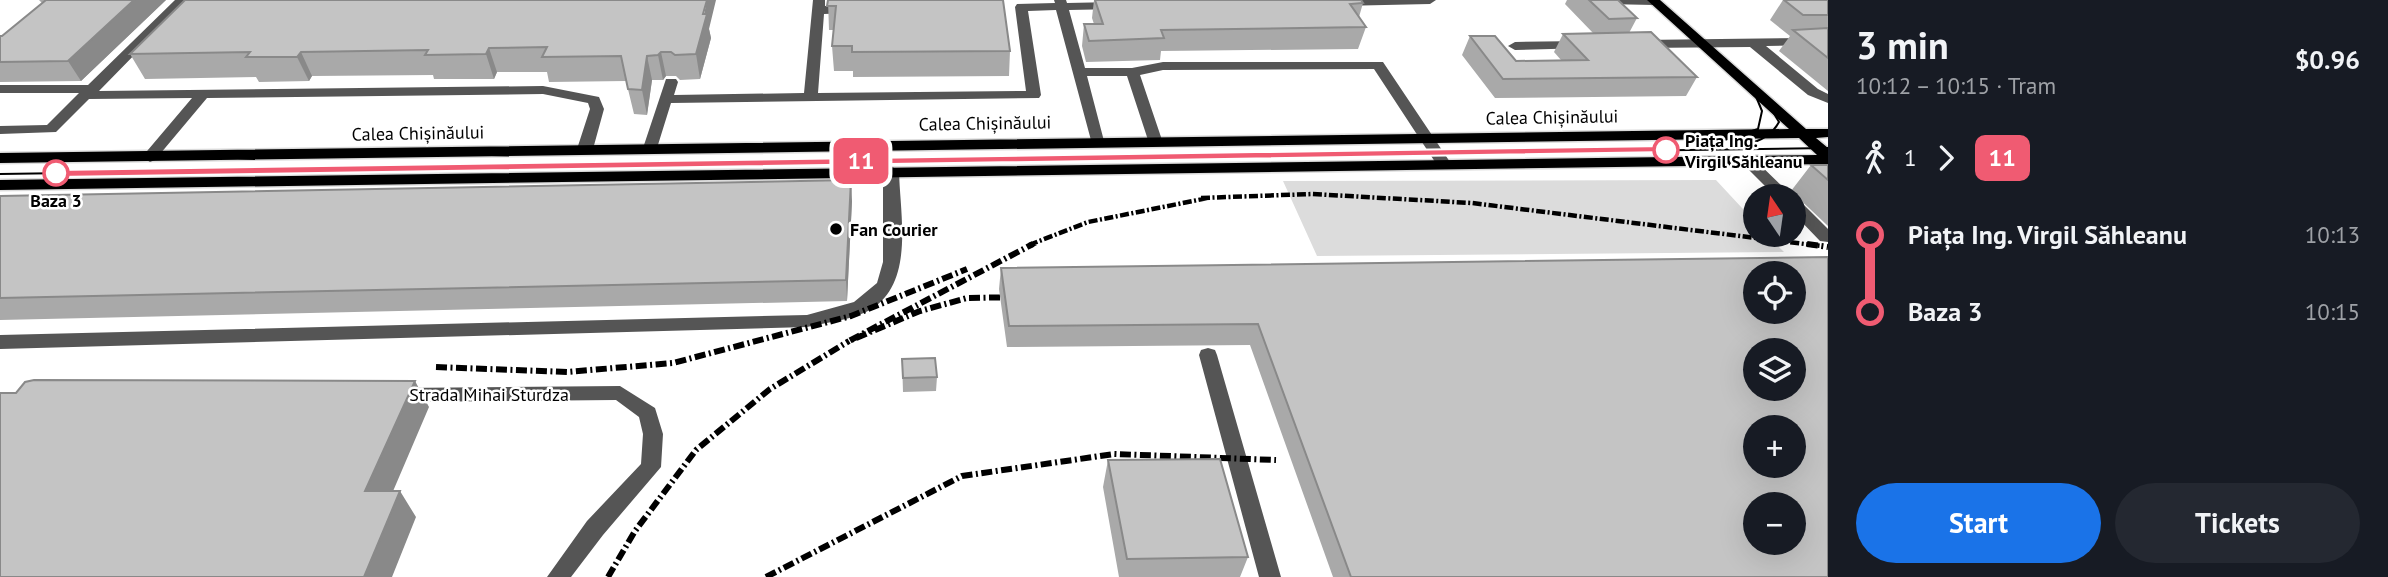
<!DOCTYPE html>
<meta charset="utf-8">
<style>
:root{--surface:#171b24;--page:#242831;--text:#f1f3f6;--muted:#9ea1a6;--accent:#1a73e8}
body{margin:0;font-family:"PT Sans",sans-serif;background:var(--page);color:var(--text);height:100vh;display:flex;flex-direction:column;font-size:26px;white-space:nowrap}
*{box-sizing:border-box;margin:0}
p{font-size:23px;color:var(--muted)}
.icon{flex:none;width:38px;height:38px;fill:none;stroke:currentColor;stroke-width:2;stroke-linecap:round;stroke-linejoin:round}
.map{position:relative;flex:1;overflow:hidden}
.panel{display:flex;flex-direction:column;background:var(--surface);width:560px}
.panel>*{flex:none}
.badge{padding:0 14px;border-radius:10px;font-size:24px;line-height:46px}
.needle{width:46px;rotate:347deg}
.controls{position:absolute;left:1743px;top:184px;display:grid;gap:14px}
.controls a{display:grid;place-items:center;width:63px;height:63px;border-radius:50%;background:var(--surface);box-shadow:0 7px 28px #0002;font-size:35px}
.map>.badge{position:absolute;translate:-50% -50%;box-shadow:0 0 0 4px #fff}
.legs{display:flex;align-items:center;gap:10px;height:77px;padding:0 28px;font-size:23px}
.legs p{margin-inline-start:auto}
.headline{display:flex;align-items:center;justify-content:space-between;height:119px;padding:0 28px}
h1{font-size:38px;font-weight:700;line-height:52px}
.action{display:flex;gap:14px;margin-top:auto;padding:14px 28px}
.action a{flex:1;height:80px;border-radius:42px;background:var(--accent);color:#fff;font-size:28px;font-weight:700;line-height:80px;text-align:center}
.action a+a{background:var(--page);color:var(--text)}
ul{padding:0 28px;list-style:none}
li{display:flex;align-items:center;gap:24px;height:77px;font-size:26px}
li i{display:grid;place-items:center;width:10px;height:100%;margin:0 9px;background:currentColor}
li i::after{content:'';width:18px;height:18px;margin:-9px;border:5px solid;border-radius:50%;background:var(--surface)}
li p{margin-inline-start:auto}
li:first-child i{background:linear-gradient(#0000 50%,currentColor 0)}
li:last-child i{background:linear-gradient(currentColor 50%,#0000 0)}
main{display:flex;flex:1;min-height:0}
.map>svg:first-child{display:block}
.green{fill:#dcdcdc}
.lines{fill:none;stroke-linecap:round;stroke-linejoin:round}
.major-casing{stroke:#dbdbdb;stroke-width:3}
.minor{fill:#555;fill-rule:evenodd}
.major{fill:#000;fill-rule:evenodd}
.tram{stroke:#000;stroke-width:2}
.rail-far1{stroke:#000;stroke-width:4.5;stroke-dasharray:9 2.5 2 2.5;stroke-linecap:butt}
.rail{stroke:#000;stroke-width:6;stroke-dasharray:11 3.5 2 3.5;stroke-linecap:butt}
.wall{fill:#a9a9a9}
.shaded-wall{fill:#898989}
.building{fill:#c4c4c4;stroke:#898989;stroke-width:2;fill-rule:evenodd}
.line-1{fill:#f05b72;stroke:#fff;stroke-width:2}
.stop-1-dot{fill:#fff;stroke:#f05b72;stroke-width:3.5}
.poi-dot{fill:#000;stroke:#fff;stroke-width:2.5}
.labels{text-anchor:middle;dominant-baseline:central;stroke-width:5;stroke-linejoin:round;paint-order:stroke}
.street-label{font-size:18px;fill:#000;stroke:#fff}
.stop-label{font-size:18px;font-weight:bold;fill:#000;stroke:#fff;text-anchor:start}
.poi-label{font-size:18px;font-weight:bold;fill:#000;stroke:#fff;text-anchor:start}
</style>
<main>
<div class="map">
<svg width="1828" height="577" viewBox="0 0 1828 577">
<rect width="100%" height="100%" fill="#fff"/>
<path class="green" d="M1716 180 1755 222V234L1767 235 1784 252 1317 256 1283 181Z"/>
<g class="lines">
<g class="major-casing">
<path id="major" d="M1647 0H1660L1806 129H1828V137L1816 138 1828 148V164L0 190V180L1817 155 1799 138 0 163V153L1789 129Z"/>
</g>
<path class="minor" d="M175 0H188L99 91 543 86 599 97 604 109 593 149 585 154 577 149 590 109 588 103 543 94 207 98 155 160 150 162 142 157 192 98 89 99 56 132 0 134V126L47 125 79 93H0V85H88Z
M813 0H825V6L850 5 856 9 850 13 824 14 818 93 1026 91 1015 7 1017 4 1055 3 1054 0H1066L1067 3 1115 2 1121 6 1119 9 1069 10 1085 68H1132L1163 62H1383L1452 165 1449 168H1439L1374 69 1163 70 1140 75 1162 140 1155 144 1148 140 1127 76H1087L1104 141 1102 144H1092L1056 10 1028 11 1041 95 1039 98 671 103 657 148 650 152 645 151 643 148 666 79H676L678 82 674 95 804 93Z
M1334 0H1436L1430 4 1339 6 1335 5Z
M1599 0H1660V1L1654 5 1605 4Z
M1809 38 1816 42 1814 45 1766 46 1818 89 1828 94V103L1808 95 1750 47 1641 48 1634 44 1641 40Z
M1582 41 1587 42V48L1515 50 1508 46 1515 42Z
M1747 155 1752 157 1792 196H1775L1739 160Z
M891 166 899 171C900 217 916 287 866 312 849 320 825 323 807 327L0 349V335L807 315 854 302 877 283 883 262V171Z
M1794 200 1800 201 1828 229V242L1820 241 1794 214Z
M1208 348 1215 350 1217 355 1281 577H1259L1199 355 1201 350Z
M620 386 655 408 663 434 661 467 603 535 571 577H547L587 521 641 464 643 434 639 417 616 400 398 402 391 400 388 395 391 390 398 388Z"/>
<use href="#major" class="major"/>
<path class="tram" d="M1657 0 1762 93 1779 122C1772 135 1761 141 1747 144
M1712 144 1758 129 1762 111 1755 94
M0 174 1828 148"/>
<path class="rail-far1" d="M1201 198 1312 194 1472 203 1821 246
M1029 245 1088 222 1208 198
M1030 246 1036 243"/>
<path class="rail" d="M1807 244 1828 247
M1020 297 967 298 920 311 849 341 1033 244
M436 367 567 372 673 363 851 316 967 269
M608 577 635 531 696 450 770 389 849 341
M766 577 962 476 1114 454 1276 460"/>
</g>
<path class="wall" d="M39 0H166L81 81 0 82V36H2L42 3Z
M828 0 1010 51 1009 76 853 77V71H834L832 46 834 30H829Z
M1094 0H1361L1363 3 1359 17 1366 27 1358 49 1161 51 1160 60 1086 62 1082 46 1084 24H1094L1092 18Z
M1567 0H1618L1637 18 1629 33 1697 77 1686 96 1495 98 1462 55 1470 36 1516 61 1561 60 1554 52 1563 34 1593 33 1565 4Z
M1783 0H1828V91L1779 51 1790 36 1770 20Z
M709 29 711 38 700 79 680 80 676 76H666L663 80H652L647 115 634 114 626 81 549 82 547 72H497L494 79H434L433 75 312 76 309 81 259 82 256 77 145 79 130 54Z
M1811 165H1828V226L1791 191Z
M0 196 852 201 847 301 0 320Z
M1828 257V577H1333L1250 345 1007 347 999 289 1001 268Z
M902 359 937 377 936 391 903 392Z
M1108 460 1248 557 1240 577H1119L1103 487Z"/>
<path class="shaded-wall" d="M134 0H166L81 81 68 61Z
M707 0H716L709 29 711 38 700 79 696 54Z
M489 48 497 72 494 79 486 54Z
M301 52 312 76 309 81 297 57Z
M661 52 666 76 663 80 658 55Z
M647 56 652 80 647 115 642 90Z
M851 180 852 201 847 301 846 280Z
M415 381 429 407 382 517 365 491Z
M400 491 416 517 392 577H364Z"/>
<path class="building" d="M46 0H134L68 61 0 62V36H2Z
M185 0H707L703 14H707L696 54 675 55 671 52H661L658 55 647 56 642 90 628 89 621 56 542 57 547 47 489 48 486 54 425 55 428 50 301 52 297 57H246L250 52 130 54Z
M828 0H1003L1010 51 852 52V46H832L836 6H827Z
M1095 0H1361L1363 3 1350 4 1366 27 1161 30 1164 38 1089 41 1084 24H1103Z
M1589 0H1618L1637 18 1609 19Z
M1784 0H1828V15H1803Z
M1828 28V58L1793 30Z
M1651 32 1697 77 1503 79 1470 36H1495L1516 61 1588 60 1563 34Z
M1811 165H1828V180Z
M851 180 846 280 0 298V196Z
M1828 257V577H1351L1258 324 1009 326 1001 268ZM1755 273H1794V312H1755ZM1755 350H1794V388H1755ZM1755 427H1794V466H1755ZM1755 504H1794V542H1755Z
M935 358 937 377 903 378 902 359Z
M34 380 415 381 365 491H400L364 577H0V393H16L25 382Z
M1220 459 1248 557 1127 559 1108 460Z"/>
<path class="line-1" d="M1666 146 1670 147V152L56 177 50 173 56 170Z"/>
<g class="stop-1-dot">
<circle cx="1666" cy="150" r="12"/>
<circle cx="56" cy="173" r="12"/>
</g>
<circle class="poi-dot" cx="836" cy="229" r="7"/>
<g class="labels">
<g class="street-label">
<text transform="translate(1552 117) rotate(-1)">Calea Chișinăului</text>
<text transform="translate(985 123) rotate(-1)">Calea Chișinăului</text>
<text transform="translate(418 133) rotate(-1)">Calea Chișinăului</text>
<text x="489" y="394">Strada Mihai Sturdza</text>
</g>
<g class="stop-label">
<text x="1685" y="140">Piața Ing.<tspan x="1685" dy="21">Virgil Săhleanu</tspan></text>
<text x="56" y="200" text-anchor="middle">Baza 3</text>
</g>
<g class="poi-label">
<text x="850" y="229">Fan Courier</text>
</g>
</g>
</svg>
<div class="controls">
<a><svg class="needle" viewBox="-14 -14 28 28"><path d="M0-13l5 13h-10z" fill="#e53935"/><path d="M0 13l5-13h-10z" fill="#9ea1a6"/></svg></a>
<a><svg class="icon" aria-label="locate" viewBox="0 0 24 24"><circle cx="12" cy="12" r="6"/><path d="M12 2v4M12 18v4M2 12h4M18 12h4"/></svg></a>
<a><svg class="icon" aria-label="layers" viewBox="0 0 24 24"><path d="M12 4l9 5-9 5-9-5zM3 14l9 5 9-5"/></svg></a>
<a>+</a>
<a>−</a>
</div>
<b class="badge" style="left:861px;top:161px;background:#f05b72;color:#fff">11</b>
</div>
<section class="panel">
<div class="headline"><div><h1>3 min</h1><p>10:12 – 10:15 · Tram</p></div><b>$0.96</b></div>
<div class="legs"><svg class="icon" aria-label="walk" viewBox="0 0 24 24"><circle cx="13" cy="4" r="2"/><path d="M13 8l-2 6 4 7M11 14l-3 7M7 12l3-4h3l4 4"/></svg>1<svg class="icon" aria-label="forward" viewBox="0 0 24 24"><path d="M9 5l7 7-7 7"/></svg><b class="badge" style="background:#f05b72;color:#fff">11</b></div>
<ul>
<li><i style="color:#f05b72"></i><b>Piața Ing. Virgil Săhleanu</b><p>10:13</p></li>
<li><i style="color:#f05b72"></i><b>Baza 3</b><p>10:15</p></li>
</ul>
<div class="action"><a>Start</a><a>Tickets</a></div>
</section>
</main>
